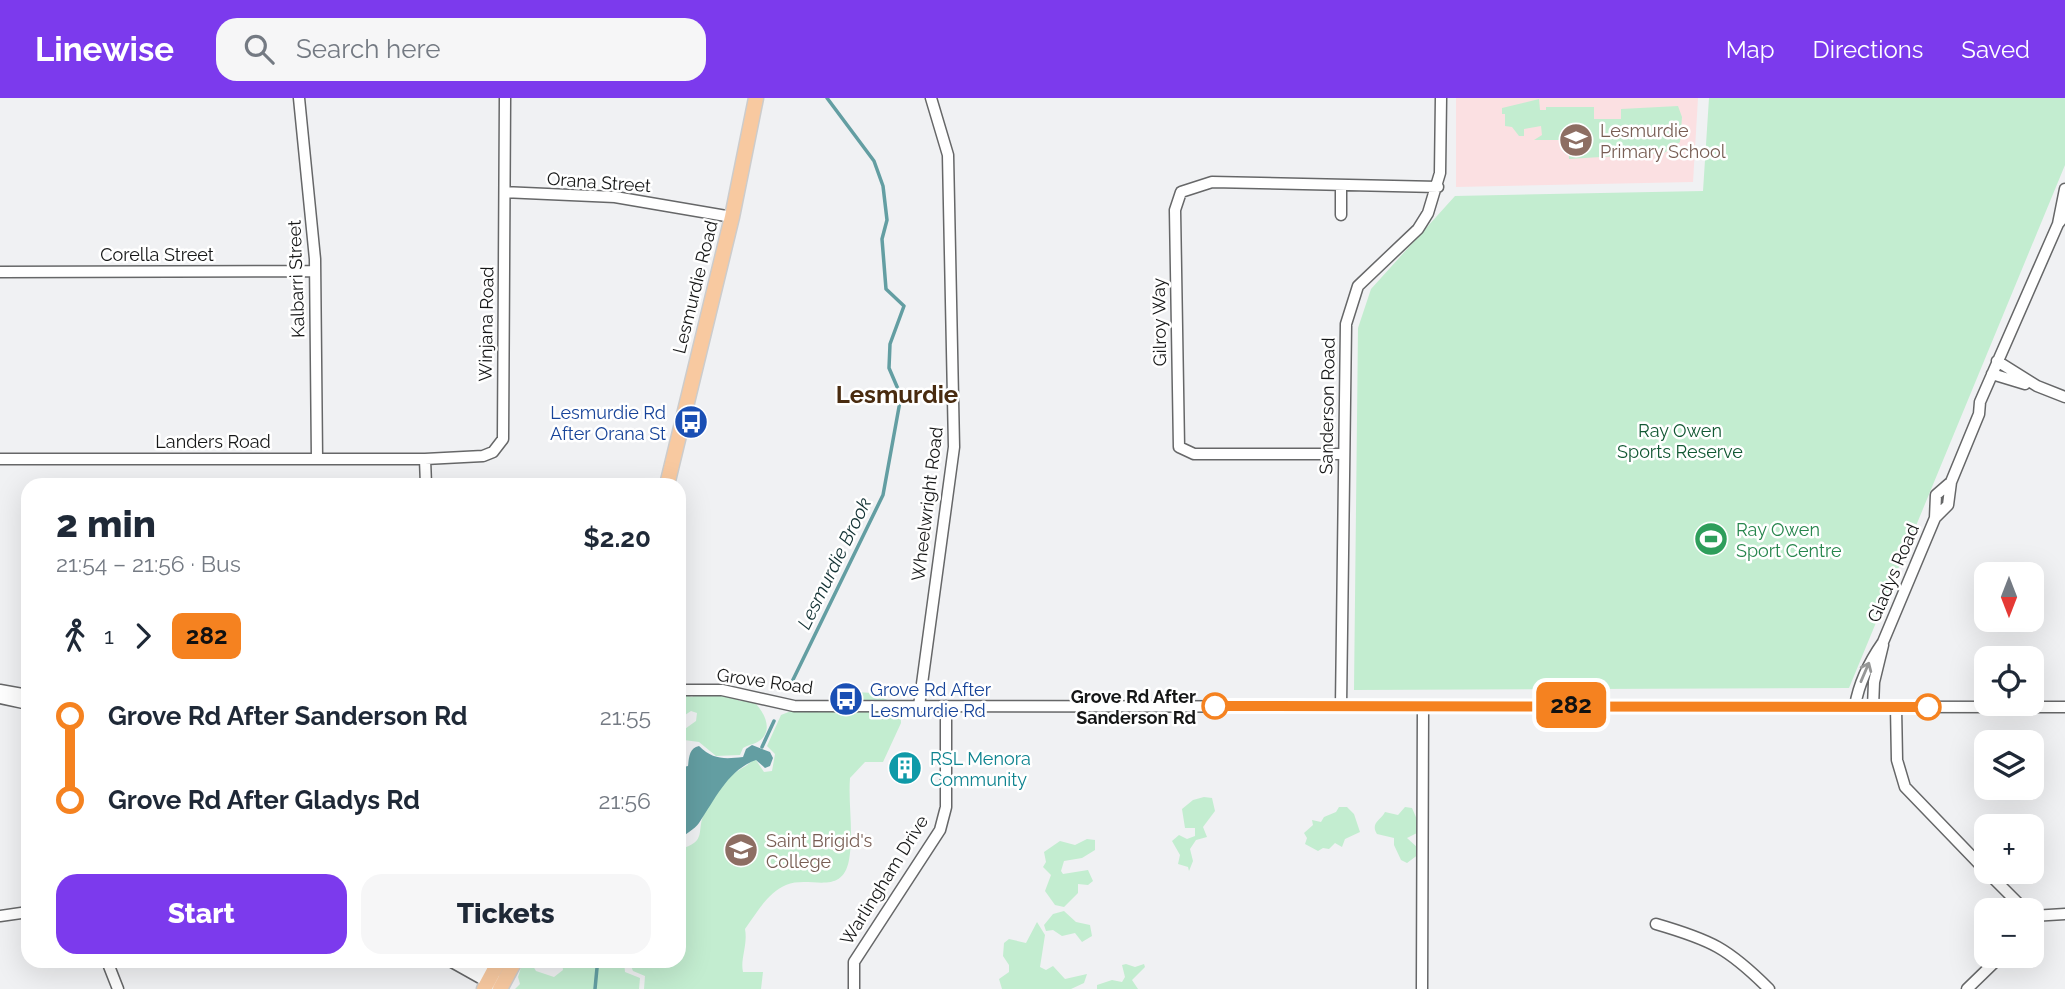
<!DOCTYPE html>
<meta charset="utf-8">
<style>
:root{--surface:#fff;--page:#f6f6f7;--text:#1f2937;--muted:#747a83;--accent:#7c3aed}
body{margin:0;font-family:Raleway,sans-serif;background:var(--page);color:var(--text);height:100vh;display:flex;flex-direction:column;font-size:26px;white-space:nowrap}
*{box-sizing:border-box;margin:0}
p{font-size:23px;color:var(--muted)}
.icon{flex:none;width:38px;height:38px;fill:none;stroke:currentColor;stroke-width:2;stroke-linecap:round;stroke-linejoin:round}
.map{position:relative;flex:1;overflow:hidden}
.details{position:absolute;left:21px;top:380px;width:665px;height:490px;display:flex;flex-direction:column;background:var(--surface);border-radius:21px;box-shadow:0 7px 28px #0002}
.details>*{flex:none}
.badge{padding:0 14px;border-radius:10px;font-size:24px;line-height:46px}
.needle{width:46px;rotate:180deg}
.controls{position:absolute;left:1974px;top:464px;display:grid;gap:14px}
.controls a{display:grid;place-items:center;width:70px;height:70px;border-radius:14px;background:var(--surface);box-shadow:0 7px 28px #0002;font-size:35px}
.map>.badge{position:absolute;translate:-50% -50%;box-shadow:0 0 0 4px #fff}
.legs{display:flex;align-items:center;gap:10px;height:77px;padding:0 35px;font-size:23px}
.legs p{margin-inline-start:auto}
.summary{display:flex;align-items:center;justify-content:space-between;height:119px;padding:0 35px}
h1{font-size:38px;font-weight:800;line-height:52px}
.action{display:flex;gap:14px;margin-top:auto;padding:14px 35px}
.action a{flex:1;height:80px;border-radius:21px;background:var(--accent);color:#fff;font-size:28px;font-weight:800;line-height:80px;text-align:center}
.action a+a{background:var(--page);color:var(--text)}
ul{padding:0 35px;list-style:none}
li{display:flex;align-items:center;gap:24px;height:84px;font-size:26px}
li i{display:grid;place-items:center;width:10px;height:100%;margin:0 9px;background:currentColor}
li i::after{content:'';width:18px;height:18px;margin:-9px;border:5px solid;border-radius:50%;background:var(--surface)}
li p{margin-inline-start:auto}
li:first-child i{background:linear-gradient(#0000 50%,currentColor 0)}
li:last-child i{background:linear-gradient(currentColor 50%,#0000 0)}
header{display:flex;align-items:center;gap:42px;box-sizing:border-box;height:98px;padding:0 35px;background:var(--accent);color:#fff}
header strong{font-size:33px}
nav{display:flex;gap:38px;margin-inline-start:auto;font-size:24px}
.search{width:490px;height:63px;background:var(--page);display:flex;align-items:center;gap:18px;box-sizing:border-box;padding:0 24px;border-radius:21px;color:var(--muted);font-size:26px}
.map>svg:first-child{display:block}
.education{fill:#fbe0e2}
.green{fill:#c3edd0}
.water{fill:#639ea2}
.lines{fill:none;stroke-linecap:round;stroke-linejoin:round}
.stream{stroke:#639ea2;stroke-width:3.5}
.minor-casing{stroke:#666768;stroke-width:13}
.major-casing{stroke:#ccc;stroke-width:17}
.minor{stroke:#fff;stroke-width:10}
.major{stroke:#f8c9a0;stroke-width:14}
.oneway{stroke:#969797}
.line-1-casing{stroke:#fff;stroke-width:16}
.line-1{stroke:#f58220;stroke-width:10}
.stop-1-dot{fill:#fff;stroke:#f58220;stroke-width:3.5}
.labels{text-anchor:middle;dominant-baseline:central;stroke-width:5;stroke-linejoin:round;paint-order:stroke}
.education-label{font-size:18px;fill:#785e54;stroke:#fff;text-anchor:start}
.street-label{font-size:18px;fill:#161717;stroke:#fff}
.transit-label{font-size:18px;fill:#164399;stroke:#fff;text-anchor:end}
.park-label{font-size:18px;fill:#125833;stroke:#fff}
.leisure-label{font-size:18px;fill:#27864d;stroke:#fff;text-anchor:start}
.stop-label{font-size:18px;font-weight:bold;fill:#161717;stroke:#fff;text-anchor:end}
.culture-label{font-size:18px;fill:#0d838f;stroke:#fff;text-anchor:start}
.water-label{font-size:19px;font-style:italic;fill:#123133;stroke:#fff}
.district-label{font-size:24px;font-weight:bold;fill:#492b0f;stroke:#fff}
</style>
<header>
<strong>Linewise</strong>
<div class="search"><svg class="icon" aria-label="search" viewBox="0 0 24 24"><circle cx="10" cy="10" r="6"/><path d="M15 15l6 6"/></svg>Search here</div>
<nav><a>Map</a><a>Directions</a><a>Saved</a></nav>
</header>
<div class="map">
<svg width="2065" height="891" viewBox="0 0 2065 891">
<rect width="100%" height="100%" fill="#f0f1f3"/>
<path class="education" d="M1456 0H1698L1693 84 1456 89Z"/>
<path class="green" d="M1709 0H2065V67L1849 590 1354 592 1358 230 1371 191 1455 98 1703 93Z
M1539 1 1540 12H1546V9H1594V21H1621V11L1678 8 1682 19 1680 44 1664 55 1569 61 1568 42H1534L1542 37 1541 28 1524 31V38H1519L1512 29 1505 28V16H1502V10Z
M679 594 692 599 697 595 736 597 739 603H753C763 612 775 632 759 643 755 646 748 647 743 650L740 657 716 658 699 644 684 642 682 633 696 623 697 615 691 613 679 621Z
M856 594 873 595 900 608 901 625 883 664H865L850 680C848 707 854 734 849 762 842 799 810 777 786 787 767 795 757 815 745 831 748 847 740 861 743 874H763L761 891H644L645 878 633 873 629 863H679V751C709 744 695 732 705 714 711 703 718 691 727 682 734 673 747 669 753 662H756L764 674 772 673 775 656 767 648 781 617 801 609 836 606Z
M1204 699 1212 700 1215 713 1203 729 1207 739 1196 742 1190 751 1193 763 1189 773 1188 769 1178 766 1180 757 1172 743 1179 737 1187 741 1195 738V730H1185L1182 711 1193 702Z
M1339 709H1347L1354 716 1360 734 1345 741 1342 749 1335 745 1329 751 1323 750 1318 753 1305 746 1307 740 1304 735 1313 727 1312 722 1321 724 1324 719 1336 714Z
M1405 709 1412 710 1419 726 1417 735 1407 740 1418 750 1419 756 1407 765 1401 762 1394 747V740L1377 736C1370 725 1381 722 1385 714L1398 717Z
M1087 741 1095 742V752L1082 760 1064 763 1061 773 1063 776 1088 772 1093 783 1088 787 1078 786V795L1064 809 1055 807 1045 793 1051 777 1043 769 1046 764 1044 754 1060 743 1075 747Z
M1064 813 1076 824 1090 827 1092 838 1082 844 1075 835 1062 838 1053 832 1046 833 1044 827 1053 816Z
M1037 824 1045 837 1040 869 1046 872 1053 868 1065 881 1087 876 1084 885 1071 891H1002L999 881 1009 874V867L1003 858 1004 845 1009 841 1026 845Z
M523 863H530L536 873 554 879 563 872 562 863H624L625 874 640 880 639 891H515L520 886 518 879Z
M1126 866 1135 869 1144 866 1145 869 1132 882 1138 891H1097V887L1112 882 1122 884 1125 879 1122 867Z"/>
<path class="water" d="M752 647 770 654 773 660 770 668 765 670 756 662C728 672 716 700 699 725 694 732 685 735 679 743V670L688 668C689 660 689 650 699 648 713 662 725 661 743 659L746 651Z"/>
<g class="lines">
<path class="stream" d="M788 592 883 397 901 298 889 270 890 246 904 208 886 191 882 141 887 122 883 88 874 63 827 0
M762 649 774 623
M595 891 597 870 601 863"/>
<g class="minor-casing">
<path id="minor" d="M299 0 315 161 317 361
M1341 87V117
M505 94 615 99 732 119
M2058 126 2065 91
M0 174 315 173
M1997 263 2037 288 2065 299
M1992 276 2025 286
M1344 356H1194L1179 349 1175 112 1181 94 1212 84 1438 89
M0 361H425
M426 387 425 361 483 358 493 354 503 341 505 0
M1935 420 1948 407 1951 384 1979 316 1980 304 2058 126 2065 117
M0 592 28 597
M679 592H722L794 608 2065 609
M0 600 28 606
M919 608 954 349 948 57 931 0
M1341 608 1346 226 1358 188 1418 131 1428 115 1440 75 1441 0
M1855 608C1859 584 1869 564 1883 544L1935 420 1936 397 1951 384
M1873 609 1874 584 1883 547
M1896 609 1897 662 1905 689 1986 773
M1987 774 2025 812
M0 818 28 814
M2032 818 2065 816
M1656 826C1711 842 1728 850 1769 891
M107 863 118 891
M450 863 491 886
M463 863 495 880
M854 891V864L940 732 946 709V608
M1422 891 1423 608
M1967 891 2001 858"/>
</g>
<g class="major-casing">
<path id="major" d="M667 387 732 119 756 0
M484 891 499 863
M500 891 515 863"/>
</g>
<use href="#minor" class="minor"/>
<use href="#major" class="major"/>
</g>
<defs><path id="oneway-shaft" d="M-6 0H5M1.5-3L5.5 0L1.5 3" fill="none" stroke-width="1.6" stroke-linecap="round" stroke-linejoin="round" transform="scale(1.75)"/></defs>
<use class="oneway" href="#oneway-shaft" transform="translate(1865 574) rotate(-67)"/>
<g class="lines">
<g class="line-1-casing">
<path id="line-1" d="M1215 608 1928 609"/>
</g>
<use href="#line-1" class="line-1"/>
</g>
<defs>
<g id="school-disc" transform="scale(1.75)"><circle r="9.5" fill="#8d6e63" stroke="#fff"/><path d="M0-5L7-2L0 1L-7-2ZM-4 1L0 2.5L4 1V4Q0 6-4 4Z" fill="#fff"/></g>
<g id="bus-disc" transform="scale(1.75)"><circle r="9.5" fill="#1a4fb4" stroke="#fff"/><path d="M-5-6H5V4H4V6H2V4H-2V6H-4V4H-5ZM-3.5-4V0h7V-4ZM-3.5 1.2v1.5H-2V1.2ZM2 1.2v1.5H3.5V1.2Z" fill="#fff"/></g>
<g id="stadium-disc" transform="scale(1.75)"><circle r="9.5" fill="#2e9e5b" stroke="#fff"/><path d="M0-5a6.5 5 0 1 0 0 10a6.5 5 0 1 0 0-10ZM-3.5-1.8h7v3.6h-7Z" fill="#fff"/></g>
<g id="building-disc" transform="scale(1.75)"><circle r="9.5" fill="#0f9aa8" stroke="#fff"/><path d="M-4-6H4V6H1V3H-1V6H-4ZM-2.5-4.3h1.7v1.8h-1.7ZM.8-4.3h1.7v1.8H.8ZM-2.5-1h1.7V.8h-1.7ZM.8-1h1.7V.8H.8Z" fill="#fff"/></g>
</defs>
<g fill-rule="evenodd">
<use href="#school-disc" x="1576" y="42"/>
<use href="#bus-disc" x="691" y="324"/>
<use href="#stadium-disc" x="1711" y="441"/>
<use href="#bus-disc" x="846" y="601"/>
<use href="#building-disc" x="905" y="670"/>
<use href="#school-disc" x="741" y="752"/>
</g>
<g class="stop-1-dot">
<circle cx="1215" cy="608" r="12"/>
<circle cx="1928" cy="609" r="12"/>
</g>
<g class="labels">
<g class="education-label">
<text x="1600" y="32">Lesmurdie<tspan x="1600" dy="21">Primary School</tspan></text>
<text x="766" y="742">Saint Brigid's<tspan x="766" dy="21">College</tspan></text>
</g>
<g class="street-label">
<text transform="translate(599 84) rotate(4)">Orana Street</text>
<text x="157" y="156">Corella Street</text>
<text transform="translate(296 181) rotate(-92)">Kalbarri Street</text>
<text transform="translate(695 189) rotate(-76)">Lesmurdie Road</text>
<text transform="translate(1159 224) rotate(-91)">Gilroy Way</text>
<text transform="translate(486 226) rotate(-89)">Winjana Road</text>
<text transform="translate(1327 308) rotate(-89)">Sanderson Road</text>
<text x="213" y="343">Landers Road</text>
<text transform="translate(927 406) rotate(-83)">Wheelwright Road</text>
<text transform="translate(1893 475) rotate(-67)">Gladys Road</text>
<text transform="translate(765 583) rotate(8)">Grove Road</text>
<text transform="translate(884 782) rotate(-58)">Warlingham Drive</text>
</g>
<g class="transit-label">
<text x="666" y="314">Lesmurdie Rd<tspan x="666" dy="21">After Orana St</tspan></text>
<text x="870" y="591" text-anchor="start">Grove Rd After<tspan x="870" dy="21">Lesmurdie Rd</tspan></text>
</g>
<g class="park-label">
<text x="1680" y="332">Ray Owen<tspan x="1680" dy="21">Sports Reserve</tspan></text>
</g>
<g class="leisure-label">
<text x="1736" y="431">Ray Owen<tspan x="1736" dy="21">Sport Centre</tspan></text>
</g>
<g class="stop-label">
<text x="1196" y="598">Grove Rd After<tspan x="1196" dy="21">Sanderson Rd</tspan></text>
</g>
<g class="culture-label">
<text x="930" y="660">RSL Menora<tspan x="930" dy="21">Community</tspan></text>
</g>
<g class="water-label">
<text transform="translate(834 465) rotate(-64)">Lesmurdie Brook</text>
</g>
<g class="district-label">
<text x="897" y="296">Lesmurdie</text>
</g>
</g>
</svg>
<div class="controls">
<a><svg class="needle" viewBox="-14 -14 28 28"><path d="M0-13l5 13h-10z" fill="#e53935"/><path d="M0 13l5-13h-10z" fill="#747a83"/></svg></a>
<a><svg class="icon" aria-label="locate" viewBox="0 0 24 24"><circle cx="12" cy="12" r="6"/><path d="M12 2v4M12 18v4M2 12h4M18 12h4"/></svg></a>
<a><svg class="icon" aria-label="layers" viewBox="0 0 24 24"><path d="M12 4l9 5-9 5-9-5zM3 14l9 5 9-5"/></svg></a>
<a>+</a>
<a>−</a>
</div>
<b class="badge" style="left:1571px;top:607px;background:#f58220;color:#111">282</b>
<section class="details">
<div class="summary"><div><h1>2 min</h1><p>21:54 – 21:56 · Bus</p></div><b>$2.20</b></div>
<div class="legs"><svg class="icon" aria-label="walk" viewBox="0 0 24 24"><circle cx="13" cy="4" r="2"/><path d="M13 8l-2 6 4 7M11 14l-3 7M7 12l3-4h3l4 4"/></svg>1<svg class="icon" aria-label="forward" viewBox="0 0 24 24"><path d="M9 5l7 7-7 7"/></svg><b class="badge" style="background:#f58220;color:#111">282</b></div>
<ul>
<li><i style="color:#f58220"></i><b>Grove Rd After Sanderson Rd</b><p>21:55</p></li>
<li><i style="color:#f58220"></i><b>Grove Rd After Gladys Rd</b><p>21:56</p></li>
</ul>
<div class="action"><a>Start</a><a>Tickets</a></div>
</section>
</div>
